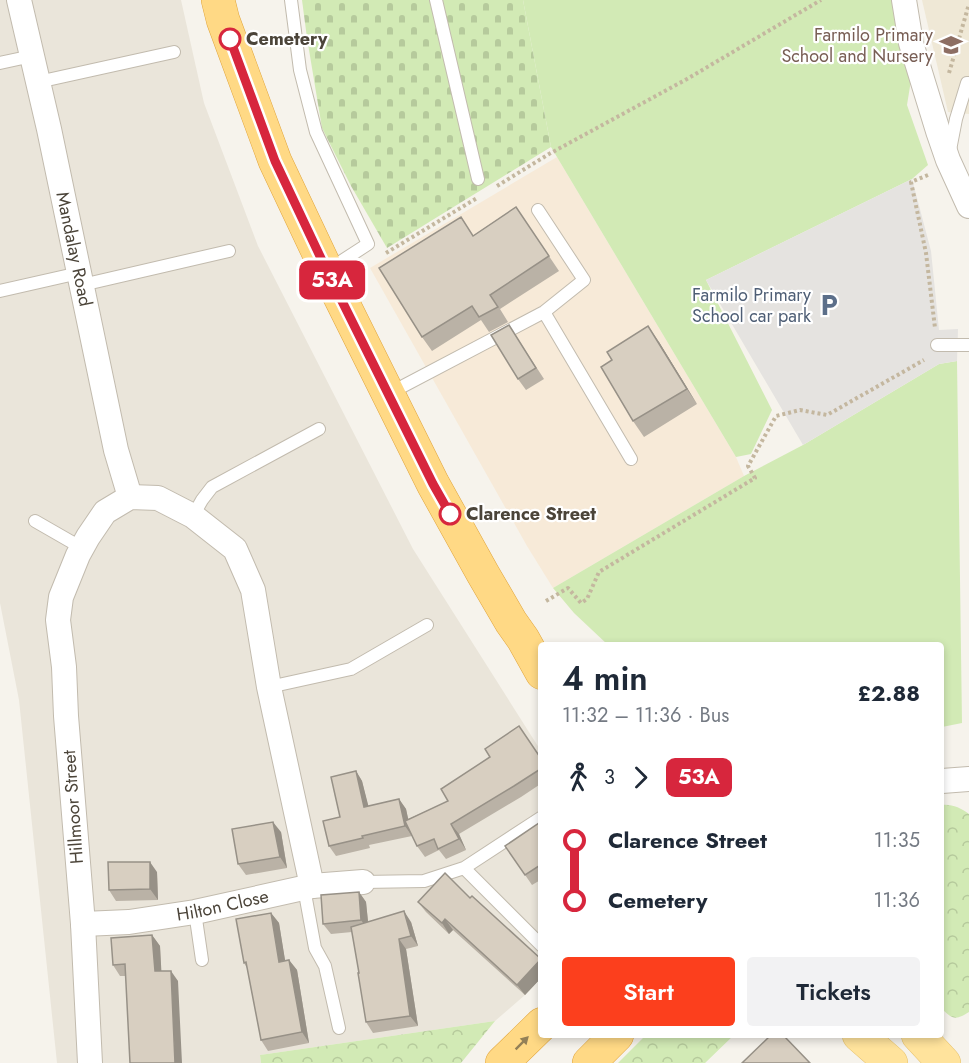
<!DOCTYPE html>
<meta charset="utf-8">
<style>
:root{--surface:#fff;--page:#f2f2f3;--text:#1f2937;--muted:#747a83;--accent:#fc3f1d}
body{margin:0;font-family:Jost,sans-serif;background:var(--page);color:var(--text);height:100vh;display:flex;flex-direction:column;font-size:22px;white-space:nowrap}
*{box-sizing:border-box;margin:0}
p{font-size:20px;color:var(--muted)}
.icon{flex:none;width:33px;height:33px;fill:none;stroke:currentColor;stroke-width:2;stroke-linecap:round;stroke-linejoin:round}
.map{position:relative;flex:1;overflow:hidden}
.details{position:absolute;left:538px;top:642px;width:406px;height:396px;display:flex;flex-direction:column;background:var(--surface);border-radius:6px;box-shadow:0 3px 9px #0003}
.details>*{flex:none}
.badge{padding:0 12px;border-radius:9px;font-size:21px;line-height:39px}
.map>.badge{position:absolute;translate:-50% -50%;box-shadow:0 0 0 3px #fff}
.legs{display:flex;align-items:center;gap:9px;height:66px;padding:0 24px;font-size:20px}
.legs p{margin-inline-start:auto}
.summary{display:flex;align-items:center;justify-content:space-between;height:102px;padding:0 24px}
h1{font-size:33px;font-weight:600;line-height:45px}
.primary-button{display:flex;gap:12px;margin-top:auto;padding:12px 24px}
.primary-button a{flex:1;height:69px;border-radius:6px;background:var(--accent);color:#fff;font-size:24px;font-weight:600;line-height:69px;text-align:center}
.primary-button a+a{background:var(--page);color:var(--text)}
ul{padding:0 24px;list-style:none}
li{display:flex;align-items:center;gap:21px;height:60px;font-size:22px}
li i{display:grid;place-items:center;width:9px;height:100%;margin:0 8px;background:currentColor}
li i::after{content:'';width:15px;height:15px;margin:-8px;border:4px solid;border-radius:50%;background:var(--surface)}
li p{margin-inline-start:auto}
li:first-child i{background:linear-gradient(#0000 50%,currentColor 0)}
li:last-child i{background:linear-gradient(currentColor 50%,#0000 0)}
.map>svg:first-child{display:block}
.residential{fill:#eae5da}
.commercial{fill:#f7ead8}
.education{fill:#efe8d6}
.green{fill:#d2eab5}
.forest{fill:url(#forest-crowns)}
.cemetery{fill:url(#cemetery-stones)}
.parking{fill:#e5e3e0}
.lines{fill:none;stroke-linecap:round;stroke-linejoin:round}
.service-casing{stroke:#c2bbae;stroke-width:14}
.minor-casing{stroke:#c2bbae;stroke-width:26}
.primary-casing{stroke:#e6c16a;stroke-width:34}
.trunk-casing{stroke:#e0a43c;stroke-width:34}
.path{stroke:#c4b79f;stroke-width:4;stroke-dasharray:3 3;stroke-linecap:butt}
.service{stroke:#fff;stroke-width:12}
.minor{stroke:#fff;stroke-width:24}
.primary{stroke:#ffe39c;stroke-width:33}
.trunk{stroke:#ffd985;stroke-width:33}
.wall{fill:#bab2a6}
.shaded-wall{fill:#979187}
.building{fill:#d8cfc1;stroke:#979187;stroke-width:1.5}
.oneway{fill:#938057}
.line-1-casing{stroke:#fff;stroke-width:14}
.line-1{stroke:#d7263d;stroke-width:9}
.stop-1-dot{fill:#fff;stroke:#d7263d;stroke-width:3}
.labels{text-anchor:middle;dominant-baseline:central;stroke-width:4.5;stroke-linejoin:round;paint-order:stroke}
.education-label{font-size:18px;fill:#785e54;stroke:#fff;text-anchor:end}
.stop-label{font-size:18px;font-weight:bold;fill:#4b4439;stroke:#fff;text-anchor:start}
.street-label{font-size:18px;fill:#4b4439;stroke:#fff}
.service-label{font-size:18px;fill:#4e5e75;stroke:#fff;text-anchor:end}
</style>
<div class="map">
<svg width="969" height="1063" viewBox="0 0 969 1063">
<defs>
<pattern id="forest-crowns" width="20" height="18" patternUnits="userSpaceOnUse" patternTransform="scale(1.5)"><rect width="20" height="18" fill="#d2eab5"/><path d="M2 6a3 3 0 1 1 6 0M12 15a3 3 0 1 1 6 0" fill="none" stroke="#b6ca9c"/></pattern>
<pattern id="cemetery-stones" width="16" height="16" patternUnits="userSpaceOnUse" patternTransform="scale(1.5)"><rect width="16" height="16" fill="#d2eab5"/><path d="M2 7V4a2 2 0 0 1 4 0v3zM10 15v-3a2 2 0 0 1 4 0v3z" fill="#b6ca9c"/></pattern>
</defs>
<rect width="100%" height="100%" fill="#f6f3ec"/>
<path class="residential" d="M0 0H181L204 103 258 246 413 549 541 751V977L525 995 495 1021 260 1055 261 1063H57L19 700 0 603Z"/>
<path class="commercial" d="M557 157 736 457 744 476 553 588 527 546 370 268Z"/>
<path class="education" d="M922 0H969V114L948 112Z"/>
<path class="green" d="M523 0H893L912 74 907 105 928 165 912 179 706 280 772 410 751 454 736 457 551 147Z
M957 361 962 723 942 727V645H608L574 613 553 588 744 476 803 445 939 364Z"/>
<path class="forest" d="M942 805C952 804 961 808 969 814V1012C956 1020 953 1020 942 1009Z
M495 1021 461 1063H261L260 1055Z
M646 1035H734L705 1063H618Z"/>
<path class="cemetery" d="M302 0H523L551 147 387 248 351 186 322 128 307 38Z"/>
<path class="parking" d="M912 179 931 251 939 330 958 329 957 361 939 364 803 445 706 280Z"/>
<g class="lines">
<g class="service-casing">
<path id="service" d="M291 0 300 70 316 132 368 244 328 270
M436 0 478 179
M0 63 32 56
M38 82 174 52
M950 150 956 119 967 83H969
M82 285 229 251
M0 291 79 273
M544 312 631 459
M937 345H969
M390 393 544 312 584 280 538 210
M193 516 202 500 212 487 319 429
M35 521 82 548
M269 687 351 669 427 625
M464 868 542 946
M363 882 424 881 464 868 542 817
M304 888 315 948 325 966 339 1028
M195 912 202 960"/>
</g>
<g class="minor-casing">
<g id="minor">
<path id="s1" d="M19 0 49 129 116 450 130 497"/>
<path d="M904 0 911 43 938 131 948 160 969 206"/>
<path d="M942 781 969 779"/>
<path id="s2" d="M83 924 129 922 195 912 312 886 363 882"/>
<path d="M90 1063 83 924 66 716 64 667 58 620 61 597 78 555 88 537 105 512 130 497 158 498 193 516 235 549 253 590 269 687 312 886"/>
</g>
</g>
<g class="primary-casing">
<path id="primary" d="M859 1035 891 1063
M918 1035 944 1063"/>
</g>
<g class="trunk-casing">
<path id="trunk" d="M218 0 223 20 275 161 327 271 433 484 483 574 511 622 523 639 542 673
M502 1063 542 1024
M589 1063 617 1035"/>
</g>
<path class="path" d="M949 73 969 4
M928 175 911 182 926 253 935 328
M497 186 549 154 687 79 821 0
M386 253 477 198
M546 601 568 588 581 603 587 599 599 572 755 478 748 466 776 416 800 410 827 415 924 360"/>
<use href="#service" class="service"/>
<use href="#minor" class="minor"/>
<use href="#primary" class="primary"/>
<use href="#trunk" class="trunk"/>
</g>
<path class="wall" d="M516 207 559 271 500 309 508 322 489 332 481 320 432 351 422 337 474 235Z
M509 325 544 379 526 390 518 379Z
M659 342 697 404 644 437 633 421Z
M542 759V783L521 797 459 834 466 850 446 859 439 850 425 857 417 846 411 833 412 836 369 845 370 848 336 856 329 846 356 771 362 781 368 806 399 799 406 809 408 819Z
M542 821V879L532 885 505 846Z
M281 832 287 868 246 875 238 864Z
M157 872 158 900 116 901 109 890Z
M359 892 366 902 368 922H411L418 946 406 949 418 1026 373 1033 366 1022 359 973 352 932 331 934 323 924Z
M470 898 495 917 542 960V977L525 995 453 930 449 934 426 912 418 902Z
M271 913 279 923 285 961 289 960 297 970 309 1043 268 1051 261 1040 247 968 244 963Z
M152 935 160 946 161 971 178 981 126 976H120L113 965Z"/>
<path class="shaded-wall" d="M648 326 659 342 697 404 687 389Z
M356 771 362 781 371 816 364 807Z
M399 799 406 809 412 836 405 826Z
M273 822 281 832 287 868 280 857Z
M451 824 459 834 466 850 459 839Z
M150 862 157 872 158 900 150 889Z
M359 892 366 902 369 931 361 920Z
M404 911 411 922 418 946 411 936Z
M271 913 279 923 287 972 279 962Z
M445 919 453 930 449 934 442 923Z
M152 935 160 946 162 982 155 971Z
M399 939 406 949 418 1026 410 1016Z
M541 959 542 977 525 995 517 985Z
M289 960 297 970 309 1043 302 1032Z
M171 971 178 981 182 1063H175Z"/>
<path class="building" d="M516 207 549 256 490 295 498 307 479 317 472 306 422 337 379 268 461 217 473 236Z
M509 325 536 368 518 379 491 335Z
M648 326 687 389 633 421 601 367 612 360 607 352Z
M519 726 542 760V768L514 786 451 824 459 839 438 849 434 839 417 846 405 821 448 801 441 789 490 757 485 749Z
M356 771 364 807 399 799 405 826 362 836 363 838 329 846 323 821 340 817 331 777Z
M542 821V864L525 875 505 846Z
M273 822 280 857 238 864 232 829Z
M108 862H150V889L109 890Z
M445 873 470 898 472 896 541 959 517 985 445 919 442 923 418 902Z
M359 892 361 920 323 924 321 895Z
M404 911 411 936 399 939 410 1016 366 1022 358 973H359L351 927Z
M271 913 279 962 289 960 302 1032 261 1040 246 962 244 963 236 919Z
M152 935 155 971H171L175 1063H130L125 964 113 965 111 938Z
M771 1035H783L810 1063H742Z"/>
<defs><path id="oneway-solid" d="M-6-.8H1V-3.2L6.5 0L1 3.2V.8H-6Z" transform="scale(1.5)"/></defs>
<use class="oneway" href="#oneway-solid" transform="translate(522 1043) rotate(-45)"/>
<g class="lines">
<g class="line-1-casing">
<path id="line-1" d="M230 39 275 161 327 271 433 484 450 514"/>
</g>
<use href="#line-1" class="line-1"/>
</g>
<defs>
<g id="school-bare" transform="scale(1.8)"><path d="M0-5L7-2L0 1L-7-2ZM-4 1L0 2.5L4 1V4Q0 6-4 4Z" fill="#8d6e63" stroke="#fff" stroke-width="2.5" paint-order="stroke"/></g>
<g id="parking-bare" transform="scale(1.8)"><path d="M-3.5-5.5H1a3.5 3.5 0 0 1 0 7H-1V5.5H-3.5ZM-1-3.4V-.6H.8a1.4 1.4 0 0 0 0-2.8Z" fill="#5c6f8a" stroke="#fff" stroke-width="2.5" paint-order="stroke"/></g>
</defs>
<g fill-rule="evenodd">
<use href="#school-bare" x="951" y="45"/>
<use href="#parking-bare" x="829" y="305"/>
</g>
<g class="stop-1-dot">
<circle cx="230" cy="39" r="10"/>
<circle cx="450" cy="514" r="10"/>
</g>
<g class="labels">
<g class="education-label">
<text x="933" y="35">Farmilo Primary<tspan x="933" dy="21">School and Nursery</tspan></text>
</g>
<g class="stop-label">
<text x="246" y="39">Cemetery</text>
<text x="466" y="514">Clarence Street</text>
</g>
<g class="street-label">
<text stroke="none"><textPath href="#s1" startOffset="255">Mandalay Road</textPath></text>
<text transform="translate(73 807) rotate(-94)">Hillmoor Street</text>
<text stroke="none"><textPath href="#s2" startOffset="141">Hilton Close</textPath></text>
</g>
<g class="service-label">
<text x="811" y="295">Farmilo Primary<tspan x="811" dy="21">School car park</tspan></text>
</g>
</g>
</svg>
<b class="badge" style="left:332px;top:280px;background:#d7263d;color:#fff">53A</b>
<section class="details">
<div class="summary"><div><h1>4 min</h1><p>11:32 – 11:36 · Bus</p></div><b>£2.88</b></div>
<div class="legs"><svg class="icon" aria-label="walk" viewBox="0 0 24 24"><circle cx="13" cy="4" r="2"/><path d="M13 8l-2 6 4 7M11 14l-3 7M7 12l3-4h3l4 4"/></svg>3<svg class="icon" aria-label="forward" viewBox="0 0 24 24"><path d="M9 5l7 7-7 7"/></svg><b class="badge" style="background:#d7263d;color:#fff">53A</b></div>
<ul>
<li><i style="color:#d7263d"></i><b>Clarence Street</b><p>11:35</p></li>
<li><i style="color:#d7263d"></i><b>Cemetery</b><p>11:36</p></li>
</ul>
<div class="primary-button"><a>Start</a><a>Tickets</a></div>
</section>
</div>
